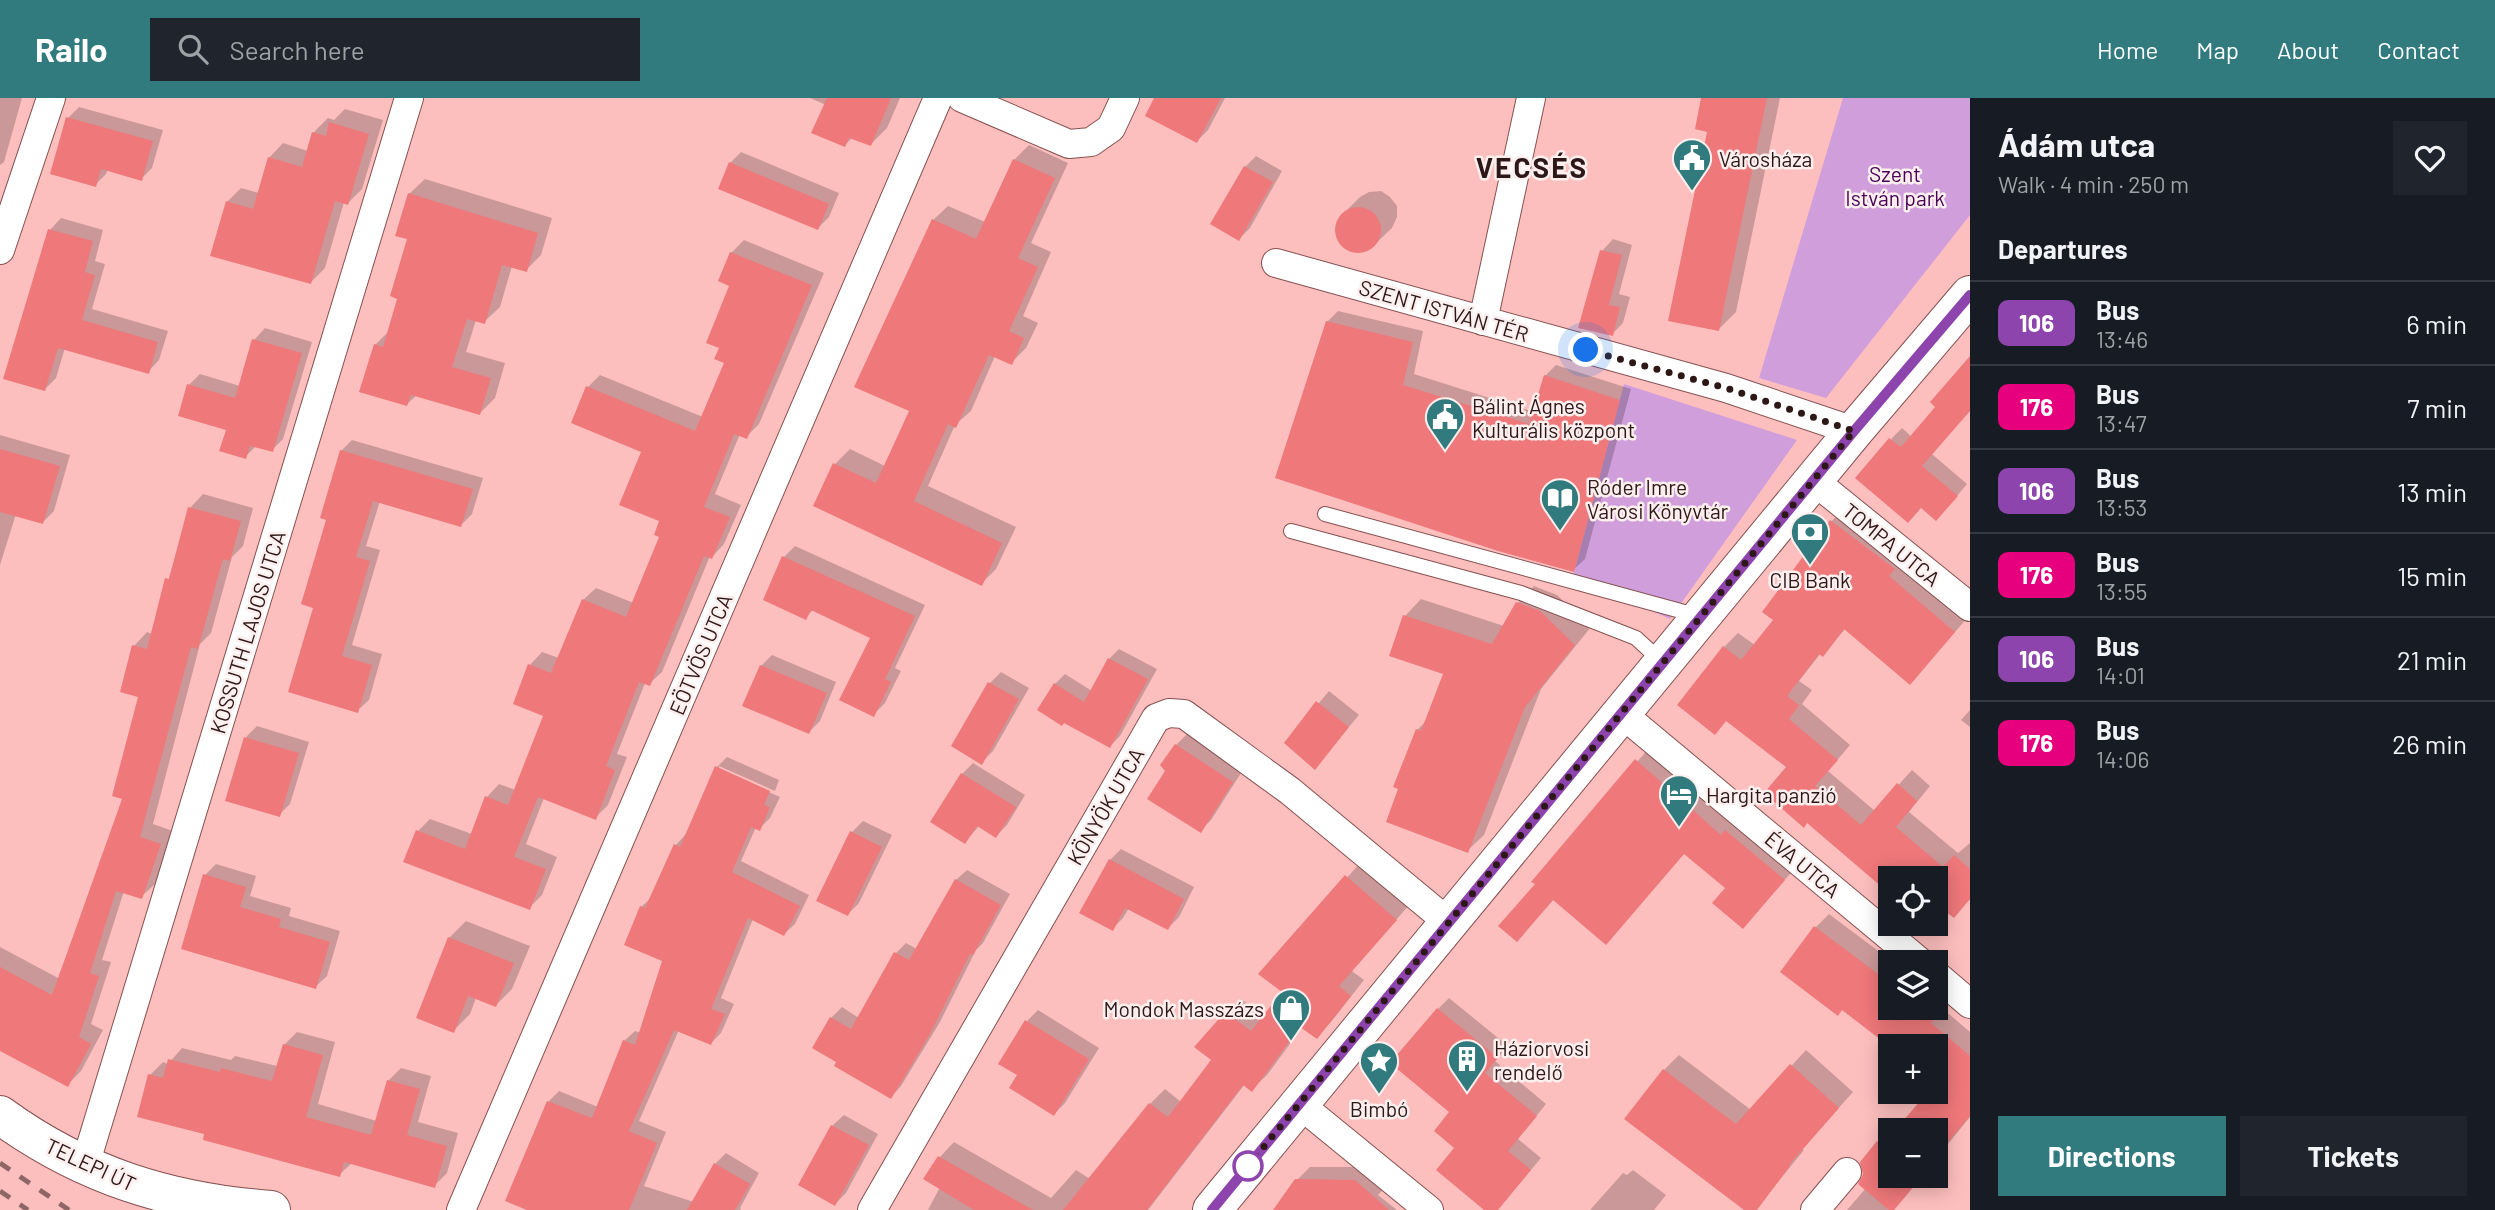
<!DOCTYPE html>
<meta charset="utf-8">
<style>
:root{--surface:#171b24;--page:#20242c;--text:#f1f3f6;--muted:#9ea1a6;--line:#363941;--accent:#317a7e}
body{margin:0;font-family:Barlow,sans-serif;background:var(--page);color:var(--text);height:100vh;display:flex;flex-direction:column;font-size:26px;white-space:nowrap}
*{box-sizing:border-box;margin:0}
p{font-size:23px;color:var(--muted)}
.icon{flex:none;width:38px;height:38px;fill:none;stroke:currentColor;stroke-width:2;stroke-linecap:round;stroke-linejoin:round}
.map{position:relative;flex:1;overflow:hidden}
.drawer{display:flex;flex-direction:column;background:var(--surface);width:525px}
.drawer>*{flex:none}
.badge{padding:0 14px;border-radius:10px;font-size:24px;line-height:46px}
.fabs{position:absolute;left:1878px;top:768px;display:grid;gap:14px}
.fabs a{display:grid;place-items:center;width:70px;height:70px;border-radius:0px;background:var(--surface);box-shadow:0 4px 18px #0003;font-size:35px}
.you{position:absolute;width:35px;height:35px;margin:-18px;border:5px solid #fff;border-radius:50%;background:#1a73e8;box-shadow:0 0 0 10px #1a73e833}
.map>.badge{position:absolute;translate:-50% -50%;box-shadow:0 0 0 4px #fff}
h2{padding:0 28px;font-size:26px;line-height:63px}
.round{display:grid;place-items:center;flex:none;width:74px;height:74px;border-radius:0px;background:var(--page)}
.summary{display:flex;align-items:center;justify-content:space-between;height:119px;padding:0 28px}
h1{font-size:33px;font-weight:700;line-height:52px}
.button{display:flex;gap:14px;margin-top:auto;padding:14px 28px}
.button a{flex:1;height:80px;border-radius:0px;background:var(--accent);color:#fff;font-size:28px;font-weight:700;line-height:80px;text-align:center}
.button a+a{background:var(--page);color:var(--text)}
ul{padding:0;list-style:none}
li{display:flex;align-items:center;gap:21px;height:84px;padding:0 28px;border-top:2px solid var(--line)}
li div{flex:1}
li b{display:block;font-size:26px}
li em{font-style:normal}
li .badge{min-width:77px;font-weight:700;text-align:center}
header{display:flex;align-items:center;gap:42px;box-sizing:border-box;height:98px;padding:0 35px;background:var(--accent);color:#fff}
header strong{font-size:33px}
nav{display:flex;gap:38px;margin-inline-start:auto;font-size:24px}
.search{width:490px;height:63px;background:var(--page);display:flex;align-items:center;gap:18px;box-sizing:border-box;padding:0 24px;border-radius:0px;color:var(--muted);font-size:26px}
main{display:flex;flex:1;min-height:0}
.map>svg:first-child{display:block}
.green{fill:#d19edc}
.shadow{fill:#0003}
.building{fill:#ef787a}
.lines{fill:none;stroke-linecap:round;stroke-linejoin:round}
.lane-casing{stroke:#855150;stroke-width:16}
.street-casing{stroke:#855150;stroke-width:30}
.secondary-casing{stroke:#855150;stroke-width:40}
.lane{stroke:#fff;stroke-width:14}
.street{stroke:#fff;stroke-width:28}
.secondary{stroke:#fff;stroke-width:38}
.rail{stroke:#8e6665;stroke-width:5;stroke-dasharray:12 12;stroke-linecap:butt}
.line-casing{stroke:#fff;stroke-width:16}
.line{stroke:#8e44ad;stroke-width:10}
.walk{stroke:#2d1717;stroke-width:7;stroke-dasharray:0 12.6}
.stop-dot{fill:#fff;stroke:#8e44ad;stroke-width:3.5}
.labels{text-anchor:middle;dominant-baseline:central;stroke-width:5;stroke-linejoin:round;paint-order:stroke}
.poi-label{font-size:21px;fill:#2d1717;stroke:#fcefee;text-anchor:start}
.park-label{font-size:21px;fill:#490057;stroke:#fcefee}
.street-label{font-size:21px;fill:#2d1717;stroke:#fcefee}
.district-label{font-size:28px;font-weight:bold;letter-spacing:2px;fill:#2d1717;stroke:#fcefee}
</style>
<header>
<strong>Railo</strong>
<div class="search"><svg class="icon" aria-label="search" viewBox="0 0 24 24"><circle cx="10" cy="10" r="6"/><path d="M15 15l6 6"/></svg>Search here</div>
<nav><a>Home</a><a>Map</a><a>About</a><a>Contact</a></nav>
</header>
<main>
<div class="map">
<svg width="1970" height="1112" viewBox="0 0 1970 1112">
<rect width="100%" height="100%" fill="#fdbfbe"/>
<path class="green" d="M1843 0H1970V117L1826 300 1759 280Z
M1624 286 1797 342 1670 521 1573 478Z"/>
<path class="shadow" d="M0 0H22L4 64 0 67Z
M810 0H900L887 30 871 46 853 39 845 47 826 7Z
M1156 0H1225L1208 32 1197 43Z
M1703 0H1780L1736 214 1719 231 1709 33Z
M79 9 163 32 152 70 141 81 108 71 106 76 95 87 68 20Z
M345 11 383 22 362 91 348 105 344 104 325 170 311 184 227 104 241 90 259 95 269 60 283 45 308 53 313 35 328 20 334 22Z
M1029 47 1068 65 1031 145 1051 154 1023 218 1038 225 1026 250 1011 265 995 258 971 313 955 327 928 388 1016 429 996 471 981 486 835 366 850 351 885 368 911 312 933 122 948 108 985 124 1014 62Z
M741 54 839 95 829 119 818 130 730 65Z
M1256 58 1282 73 1250 130 1239 141 1245 69Z
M425 81 552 120 541 157 526 172 512 168 500 209 484 224 476 222 466 254 505 265 495 300 480 315 417 297 407 306 375 247 389 233 400 199 409 140V96Z
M1381 93 1390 99 1397 108V119L1392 130 1374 147 1364 153H1353L1343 148 1337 138V127L1342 117 1360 99 1369 94Z
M61 120 103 132 95 163 105 166 92 211 168 233 159 262 148 274 65 250 56 280 45 291 50 132Z
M1613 141 1632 147 1619 196 1630 199 1623 225 1612 236 1602 153Z
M744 142 824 175 759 326 746 339 740 336 715 396 741 407 724 446 712 459 710 458 662 574 649 586 645 585 617 656 627 659 608 707 595 720 544 700 526 746 557 759 542 797 529 810 418 733 430 721 472 736 487 699 499 686 516 692 545 617 515 605 530 567 542 554 559 560 583 502 596 490 634 505 661 438 662 422 644 353 588 289 600 277 703 319 726 264 721 249 731 187V155Z
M1338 213 1423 233 1414 276 1534 314 1545 278 1556 267 1631 291 1585 461 1573 472 1327 224Z
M265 230 312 244 283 341 272 352 256 348 245 359 228 330 189 287 200 276 240 288 254 242Z
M1970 262V312L1932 356 1967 386 1947 410 1891 341 1902 330 1912 339 1937 309Z
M0 337 70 357 54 413 43 424 16 416 0 467Z
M352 342 483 380 472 416 461 427 380 403 366 448 380 452 352 547 382 556 369 602 357 613 315 509 341 353Z
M203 396 253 410 243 448 232 459 211 535 200 546 153 726 173 733 155 786 141 799 124 793 102 862 111 864 91 926 103 932 81 973 68 986 0 951V849L60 881 124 700 141 598 134 548 147 534 152 536 190 410Z
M1845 409 1968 519 1924 570 1846 530 1823 557 1821 555 1799 583 1812 592 1802 606 1850 647 1828 673 1875 713 1912 672 1930 688 1909 714 1958 755 1970 745V801L1954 818 1947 812 1939 820 1936 817V780H1890V793L1789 669 1727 622 1715 635 1679 607 1724 549 1738 535 1755 547 1775 521 1831 424Z
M795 448 925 507 895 570 901 573 885 605 874 616 872 539 814 511 806 519 784 459Z
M1534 488 1557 497 1591 529 1541 591 1484 737 1467 753 1417 632 1428 621 1446 575 1405 518 1421 501 1504 528 1518 505Z
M1119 551 1157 571 1120 638 1110 648 1039 611 1055 586 1065 576 1092 593 1109 561Z
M772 557 836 584 820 623 809 634 761 568Z
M1001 574 1029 590 993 653 982 664 954 648 990 585Z
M1329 593 1359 617 1315 669 1286 644Z
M1970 612V629L1961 622Z
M257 628 309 644 290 706 279 717 246 639Z
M1187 636 1243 672 1211 722 1200 733 1167 673 1176 647Z
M1650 649 1798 767 1743 829 1727 790 1685 754 1606 845 1554 801 1530 828 1537 786 1534 783Z
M727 659 779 682 775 693 719 668V672L780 699 770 720 759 731 756 729 741 763 809 797 795 826 784 836 753 821 721 900 734 906 721 935 711 945 679 932 639 1023 666 1034 644 1088 694 1104 715 1066 726 1055 759 1075 740 1110 741 1112H531L548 1004 559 993 598 1009 624 943 635 933 641 935 665 862 641 809 652 799 676 747 686 736 717 669Z
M973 665 1025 697 1007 727 996 738 980 727 965 744 962 676Z
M863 723 892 737 859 805 848 816 852 734Z
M1121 751 1194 789 1179 819 1168 830 1129 810 1123 820 1112 831 1110 762Z
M1361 764 1410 806 1352 873 1364 882 1331 924 1316 939 1303 928 1267 977 1252 991 1245 986 1148 1112H928L940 1089 926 1081 940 1059 954 1044 1051 1100 1076 1072 1090 1081 1150 1006 1165 991 1181 1004 1213 961 1226 915 1241 901 1265 918 1284 894 1261 876Z
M216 766 256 778 250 798 291 810 289 818 340 833 327 878 315 889 205 777Z
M967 772 1010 796 983 845 976 852 940 924 901 988 891 999 838 963 831 920 842 909 859 920 896 855 906 845 917 851 956 782Z
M1829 816 1893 864H1890V910H1936V895L1948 905 1943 911 1970 934V1019L1936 1061V1032H1897L1930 994H1936L1938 984 1936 982V948H1892L1843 910 1782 874 1816 829Z
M466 823 530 848 512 891 496 907 476 900 470 916 453 933 449 840Z
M1449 900 1508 948 1495 963 1546 1006 1518 1041 1541 1060 1497 1112H1487L1457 1049 1438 911Z
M1038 912 1099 950 1065 1005 1054 1016 1027 923Z
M297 934 335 944 318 1006 377 1023 388 983 401 970 431 978 418 1024 458 1035 447 1075 434 1088 352 1065 339 1077 206 1035 150 977 163 964 168 966 182 950 231 962 235 958 277 968 284 947Z
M1806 952 1853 994 1802 1051 1804 1052 1755 1112H1747L1627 1020 1664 972 1679 957 1751 1012Z
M844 1017 878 1036 846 1095 835 1106 832 1028Z
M1890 1033V1078H1921L1893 1112H1847L1866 1090 1862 1064Z
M1310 1069H1369L1388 1086 1378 1097 1397 1112H1275L1296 1083Z
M1633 1072 1666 1097 1654 1112H1590L1623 1075 1627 1077Z"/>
<path class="building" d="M827 0H891L871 48 849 40 845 49 811 35Z
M1154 0H1221L1197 45 1145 18Z
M1701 0H1767L1719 233 1668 223 1707 34 1695 31Z
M66 19 153 43 142 83 101 71 96 89 50 76Z
M329 24 369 36 348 107 335 103 311 186 210 158 226 103 253 111 268 59 302 69 312 34 326 38Z
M1013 61 1055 80 1018 160 1038 169 1009 233 1024 240 1012 267 989 257 956 330 948 326 914 403 1002 445 982 488 813 408 833 365 876 385 909 313 854 289 932 121 976 141Z
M729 64 829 106 818 132 718 91Z
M1244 68 1273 84 1239 143 1210 126Z
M408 95 538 135 527 174 502 167 485 226 467 221 452 269 491 280 480 317 411 297 407 308 359 294 374 246 383 249 397 201 390 198 407 141 395 138Z
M1335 132a23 23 0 1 1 46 0a23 23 0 1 1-46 0Z
M48 131 93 143 85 174 95 177 82 222 158 244 149 276 58 250 45 293 3 281Z
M1600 152 1622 157 1609 207 1620 209 1613 238 1578 230Z
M730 154 812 187 747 341 734 336 704 409 730 419 712 461 704 458 650 588 639 584 606 668 615 672 596 722 538 699 514 759 546 771 530 812 403 764 416 732 465 751 485 698 508 707 543 618 513 606 528 566 551 575 582 501 626 519 659 439 654 437 659 423 619 407 641 354 571 325 586 288 695 333 724 265 714 261 719 250 706 245 729 188 718 183Z
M1326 223 1413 244 1403 287 1529 326 1544 277 1620 302 1574 474 1498 453 1275 380Z
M252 241 302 255 273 354 250 348 246 361 219 353 226 332 178 318 187 286 235 300Z
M1970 258V313L1922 368 1958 398 1936 423 1921 410 1908 425 1855 380 1889 340 1901 349 1935 309 1930 304Z
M0 351 60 368 43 426 0 414Z
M340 352 473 391 461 429 373 403 356 459 370 463 342 558 372 567 358 615 288 594 313 510 301 506 326 422 320 420Z
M188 409 241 423 230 463 223 461 198 551 191 549 140 739 161 746 142 801 116 793 90 875 99 878 79 939 91 946 68 989 0 953V869L52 897 122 701 112 698 138 599 120 594 132 547 147 551 165 480 169 481Z
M1830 422 1895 471 1889 478 1955 534 1910 587 1844 531 1823 559 1819 556 1787 598 1799 607 1789 621 1838 662 1815 688 1861 727 1897 685 1917 703 1896 729 1943 769 1954 757 1970 771V801L1954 820 1946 814 1939 822 1936 819V780H1890V796L1807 725 1804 730 1764 695 1786 669 1726 623 1715 637 1677 607 1723 548 1741 562 1773 522 1762 514Z
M782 458 915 518 885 581 891 584 874 619 839 602 870 540 811 512 806 522 763 502Z
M1516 504 1540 513 1575 547 1525 609 1468 755 1386 724 1398 691 1393 689 1416 631 1421 633 1443 576 1389 558 1403 517 1492 546Z
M1108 560 1148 581 1110 650 1064 625 1062 628 1037 612 1054 585 1084 604Z
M760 567 827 595 809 636 742 608Z
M988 584 1019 601 982 667 951 648Z
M1316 603 1349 629 1315 672 1284 645Z
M244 639 299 655 280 719 225 703Z
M1175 646 1233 684 1201 735 1147 701 1165 673 1160 667Z
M1635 661 1721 737 1725 732 1785 782 1743 831 1712 805 1725 790 1684 756 1606 847 1553 802 1517 844 1498 828 1535 786 1531 784Z
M715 668 770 693 764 707 770 709 760 733 751 729 732 774 800 808 784 838 748 820 711 911 725 916 711 947 674 932 629 1033 657 1045 629 1112H527L505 1103 547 1003 592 1020 623 942 635 947 662 863 624 847 640 808 645 810 674 746 680 749Z
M961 675 1016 709 996 740 977 728 965 746 930 724Z
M850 733 882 749 848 818 816 803Z
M1109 761 1184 801 1168 832 1125 810 1113 833 1079 815Z
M203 776 246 789 240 809 281 821 279 829 330 844 316 891 181 851Z
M1345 777 1397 822 1339 888 1351 898 1317 941 1300 929 1252 994 1243 987 1147 1112H1063L1149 1005 1168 1019 1211 962 1194 949 1225 914 1251 933 1282 894 1258 876Z
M955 781 1001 807 973 857 970 856 930 936 891 1001 834 968 836 964 812 950 830 919 851 931 894 854 909 862Z
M1814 828 1890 885V910H1943L1931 925 1970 958V1018L1936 1058V1032H1895L1928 994H1936V948L1890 949 1842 912 1838 918 1780 874Z
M448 839 514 865 496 909 468 898 454 935 416 920Z
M1437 910 1498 960 1485 975 1537 1018 1508 1053 1531 1072 1498 1112H1484L1436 1072 1454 1050 1434 1033 1449 1014 1390 965Z
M1025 922 1089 961 1054 1018 1009 990 1017 977 998 966Z
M283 946 323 957 306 1019 371 1037 387 982 420 991 407 1037 447 1048 435 1090 344 1064 340 1079 203 1042 204 1036 137 1019 148 976 163 980 168 961 220 974 221 970 272 983Z
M1790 966 1839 1010 1789 1067 1790 1068 1757 1112H1744L1624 1021 1663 971 1736 1026Z
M831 1027 869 1047 835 1108 798 1087Z
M1890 1038V1078L1921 1080 1894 1112H1889L1858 1086 1863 1076 1860 1064 1877 1043 1883 1047Z
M938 1058 1033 1112H974L923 1081Z
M714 1065 750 1086 735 1112H687Z
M1295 1081 1355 1082 1389 1112H1273Z"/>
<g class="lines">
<g class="lane-casing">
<path id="lane" d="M1325 416 1699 518
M1291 433 1521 495 1636 540 1662 564"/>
</g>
<g class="street-casing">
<path id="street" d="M962 0 1069 46 1091 44 1111 30 1125 0
M0 152 51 0
M1276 165 1726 290 1854 333
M1483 223 1531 0
M1813 382 1970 509
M1621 615 1920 864
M1936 877 1970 906
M1298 1005 1429 1112
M85 1067 409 0
M461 1112 938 0
M872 1112 1156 620 1169 615 1184 616 1290 693 1448 824
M1815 1112 1847 1074"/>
</g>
<g class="secondary-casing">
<path id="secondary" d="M0 1017C84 1078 169 1104 271 1112
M1212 1112 1854 333 1970 197"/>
</g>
<use href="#lane" class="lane"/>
<use href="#street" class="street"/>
<use href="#secondary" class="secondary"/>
<path class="rail" d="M0 1065 69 1112
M0 1093 28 1112"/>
</g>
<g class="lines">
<g class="line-casing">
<path id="line" d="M1212 1112 1854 333 1970 197"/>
</g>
<use href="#line" class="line"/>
<path class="walk" d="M1248 1068 1854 333 1726 290 1586 252"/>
</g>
<defs>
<g id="civic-pin" transform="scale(2.0125)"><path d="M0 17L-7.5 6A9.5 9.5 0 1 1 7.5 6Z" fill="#317a7e" stroke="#fcefee"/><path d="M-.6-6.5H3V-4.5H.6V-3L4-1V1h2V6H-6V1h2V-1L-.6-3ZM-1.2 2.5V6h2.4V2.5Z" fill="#fff"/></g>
<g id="library-pin" transform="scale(2.0125)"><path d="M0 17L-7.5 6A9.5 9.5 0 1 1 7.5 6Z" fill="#317a7e" stroke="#fcefee"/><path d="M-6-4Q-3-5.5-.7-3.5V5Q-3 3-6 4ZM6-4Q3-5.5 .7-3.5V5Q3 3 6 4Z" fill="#fff"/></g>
<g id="bank-pin" transform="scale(2.0125)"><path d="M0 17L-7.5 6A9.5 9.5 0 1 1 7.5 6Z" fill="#317a7e" stroke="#fcefee"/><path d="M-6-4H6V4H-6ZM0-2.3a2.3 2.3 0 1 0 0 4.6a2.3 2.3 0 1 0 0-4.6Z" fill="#fff"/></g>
<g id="hotel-pin" transform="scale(2.0125)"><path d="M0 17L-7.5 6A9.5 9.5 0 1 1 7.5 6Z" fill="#317a7e" stroke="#fcefee"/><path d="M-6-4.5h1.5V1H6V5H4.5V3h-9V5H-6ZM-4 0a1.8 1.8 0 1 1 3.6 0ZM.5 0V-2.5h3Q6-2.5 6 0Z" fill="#fff"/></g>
<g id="shop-pin" transform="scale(2.0125)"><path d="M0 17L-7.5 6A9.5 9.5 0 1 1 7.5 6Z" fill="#317a7e" stroke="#fcefee"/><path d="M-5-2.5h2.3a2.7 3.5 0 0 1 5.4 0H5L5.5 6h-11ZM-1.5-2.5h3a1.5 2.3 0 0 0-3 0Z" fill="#fff"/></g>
<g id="building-pin" transform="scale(2.0125)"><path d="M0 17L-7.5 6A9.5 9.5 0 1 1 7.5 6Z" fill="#317a7e" stroke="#fcefee"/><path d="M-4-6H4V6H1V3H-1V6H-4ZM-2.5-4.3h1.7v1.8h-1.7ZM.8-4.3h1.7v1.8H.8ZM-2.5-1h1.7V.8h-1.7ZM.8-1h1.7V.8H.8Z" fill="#fff"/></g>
<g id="sight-pin" transform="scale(2.0125)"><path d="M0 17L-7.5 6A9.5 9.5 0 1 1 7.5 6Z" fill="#317a7e" stroke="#fcefee"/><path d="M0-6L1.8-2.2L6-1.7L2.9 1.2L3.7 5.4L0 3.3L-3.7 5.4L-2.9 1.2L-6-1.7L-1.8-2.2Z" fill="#fff"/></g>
</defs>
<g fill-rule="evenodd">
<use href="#civic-pin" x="1692" y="60"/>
<use href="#civic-pin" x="1445" y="319"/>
<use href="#library-pin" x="1560" y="400"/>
<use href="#bank-pin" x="1810" y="434"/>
<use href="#hotel-pin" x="1679" y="696"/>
<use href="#shop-pin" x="1291" y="910"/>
<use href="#building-pin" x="1467" y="961"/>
<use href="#sight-pin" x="1379" y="963"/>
</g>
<circle class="stop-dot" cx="1248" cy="1068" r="14"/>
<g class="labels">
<g class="poi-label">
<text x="1719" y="60">Városháza</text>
<text x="1472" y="307">Bálint Ágnes<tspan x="1472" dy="24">Kulturális központ</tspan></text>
<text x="1587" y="388">Róder Imre<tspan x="1587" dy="24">Városi Könyvtár</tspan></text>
<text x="1810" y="481" text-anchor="middle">CIB Bank</text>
<text x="1706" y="696">Hargita panzió</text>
<text x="1264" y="910" text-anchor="end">Mondok Masszázs</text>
<text x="1494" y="949">Háziorvosi<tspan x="1494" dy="24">rendelő</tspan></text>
<text x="1379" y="1010" text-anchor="middle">Bimbó</text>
</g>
<g class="park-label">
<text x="1895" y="75">Szent<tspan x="1895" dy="24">István park</tspan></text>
</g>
<g class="street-label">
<text transform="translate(1444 212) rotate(16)">SZENT ISTVÁN TÉR</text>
<text transform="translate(1892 446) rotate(39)">TOMPA UTCA</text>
<text transform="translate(247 534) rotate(-73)">KOSSUTH LAJOS UTCA</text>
<text transform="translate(700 556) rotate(-67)">EÖTVÖS UTCA</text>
<text transform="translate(1105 708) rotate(-60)">KÖNYÖK UTCA</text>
<text transform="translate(1803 766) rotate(40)">ÉVA UTCA</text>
<text transform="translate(91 1066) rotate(25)">TELEPI ÚT</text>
</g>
<g class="district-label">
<text x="1532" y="69">VECSÉS</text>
</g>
</g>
</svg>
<div class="fabs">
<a><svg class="icon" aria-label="locate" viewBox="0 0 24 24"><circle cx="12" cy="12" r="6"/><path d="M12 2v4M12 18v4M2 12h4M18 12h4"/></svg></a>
<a><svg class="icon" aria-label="layers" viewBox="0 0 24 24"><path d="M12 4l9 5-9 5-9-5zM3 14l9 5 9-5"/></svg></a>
<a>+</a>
<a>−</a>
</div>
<div class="you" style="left:1586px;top:252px"></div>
</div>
<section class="drawer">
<div class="summary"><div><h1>Ádám utca</h1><p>Walk · 4 min · 250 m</p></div><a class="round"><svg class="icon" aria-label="heart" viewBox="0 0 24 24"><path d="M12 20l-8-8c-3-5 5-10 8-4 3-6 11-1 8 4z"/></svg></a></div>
<h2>Departures</h2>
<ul>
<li><span class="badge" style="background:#8e44ad;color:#fff">106</span><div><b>Bus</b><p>13:46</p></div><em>6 min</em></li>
<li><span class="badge" style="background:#e6007e;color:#fff">176</span><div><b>Bus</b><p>13:47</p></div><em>7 min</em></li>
<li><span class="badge" style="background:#8e44ad;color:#fff">106</span><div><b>Bus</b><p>13:53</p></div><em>13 min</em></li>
<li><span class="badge" style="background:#e6007e;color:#fff">176</span><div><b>Bus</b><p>13:55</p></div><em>15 min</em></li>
<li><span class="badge" style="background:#8e44ad;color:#fff">106</span><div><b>Bus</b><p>14:01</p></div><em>21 min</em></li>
<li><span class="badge" style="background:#e6007e;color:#fff">176</span><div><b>Bus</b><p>14:06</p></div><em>26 min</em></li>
</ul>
<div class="button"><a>Directions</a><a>Tickets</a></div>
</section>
</main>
